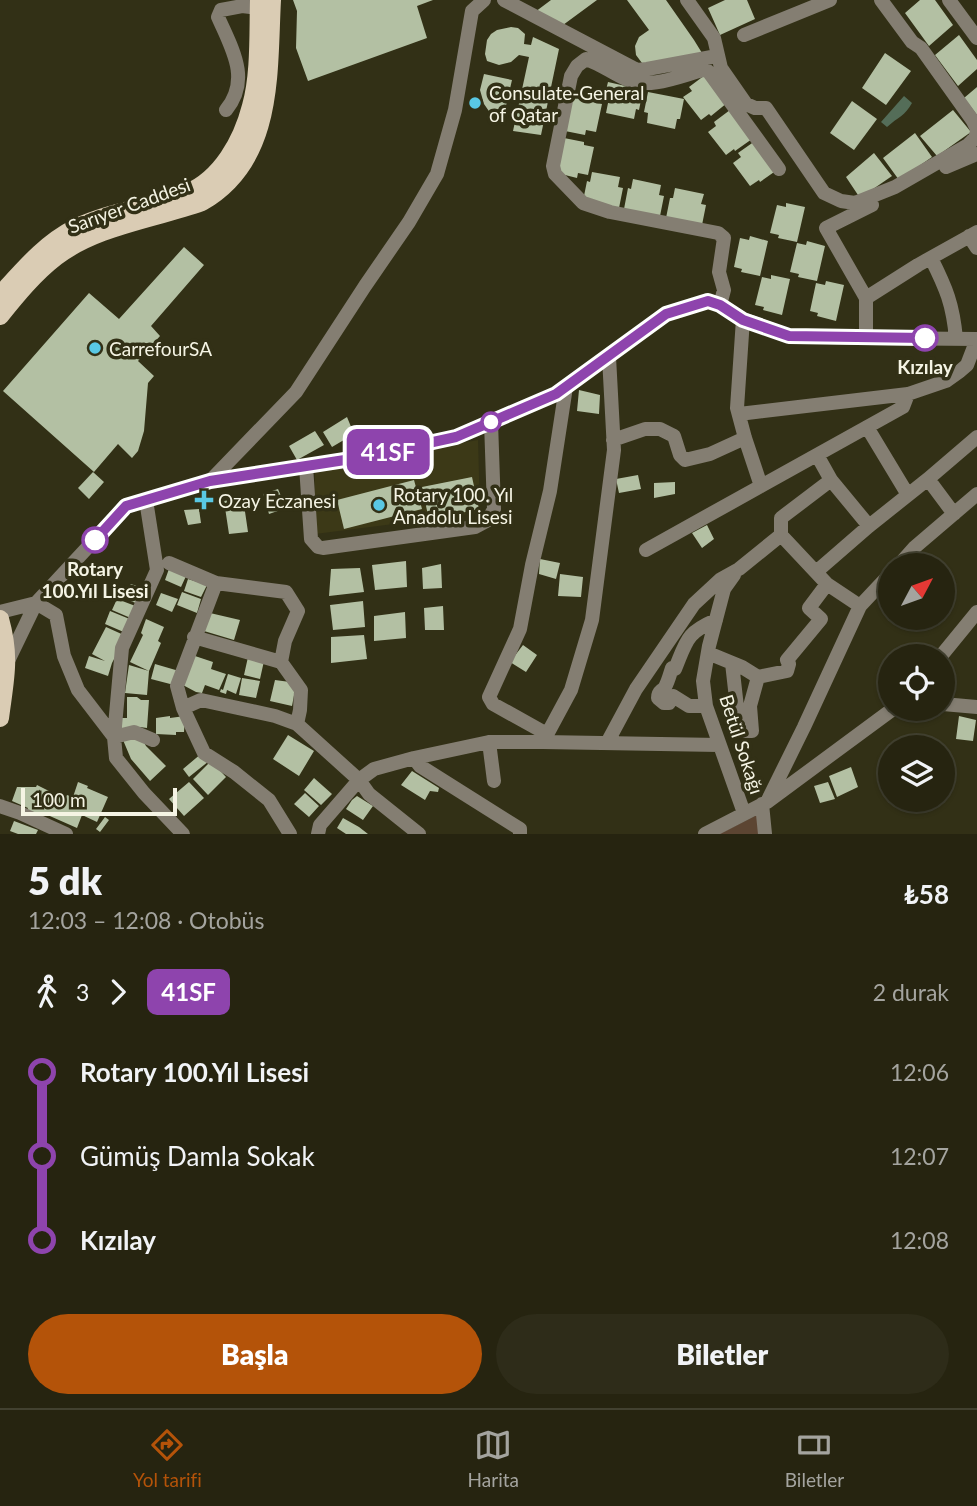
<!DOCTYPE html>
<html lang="tr">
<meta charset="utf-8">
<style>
:root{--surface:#262410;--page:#2e2c19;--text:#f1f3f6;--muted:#a4a49f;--line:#424130;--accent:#b45309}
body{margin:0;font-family:Lato,sans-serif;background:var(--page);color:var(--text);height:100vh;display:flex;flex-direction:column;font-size:26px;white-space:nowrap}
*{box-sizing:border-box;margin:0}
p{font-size:23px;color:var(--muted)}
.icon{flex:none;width:38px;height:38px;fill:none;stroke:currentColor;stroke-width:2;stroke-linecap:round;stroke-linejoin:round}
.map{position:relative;height:834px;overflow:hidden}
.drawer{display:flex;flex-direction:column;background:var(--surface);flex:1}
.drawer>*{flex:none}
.badge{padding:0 14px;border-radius:10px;font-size:24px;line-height:46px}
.needle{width:46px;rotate:49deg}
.fabs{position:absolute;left:878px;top:553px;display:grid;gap:14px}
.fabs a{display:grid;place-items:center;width:77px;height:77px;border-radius:50%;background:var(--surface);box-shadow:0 2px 5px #0004,0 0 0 2px var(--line);font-size:35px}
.scale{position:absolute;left:21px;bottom:18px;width:156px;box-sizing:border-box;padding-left:7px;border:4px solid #f5f4e4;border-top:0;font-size:19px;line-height:24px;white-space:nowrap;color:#f5f4e4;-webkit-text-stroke:5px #323016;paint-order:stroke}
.map>.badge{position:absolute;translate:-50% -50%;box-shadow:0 0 0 4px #fff}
.legs{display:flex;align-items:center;gap:10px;height:77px;padding:0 28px;font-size:23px}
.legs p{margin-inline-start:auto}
.summary{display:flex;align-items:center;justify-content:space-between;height:119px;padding:0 28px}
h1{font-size:38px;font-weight:800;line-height:52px}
.button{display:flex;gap:14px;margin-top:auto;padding:14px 28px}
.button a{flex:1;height:80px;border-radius:42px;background:var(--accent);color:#fff;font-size:28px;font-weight:800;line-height:80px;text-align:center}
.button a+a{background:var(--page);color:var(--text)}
ul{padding:0 28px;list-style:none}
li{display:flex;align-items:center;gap:24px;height:84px;font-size:26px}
li i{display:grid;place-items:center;width:10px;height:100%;margin:0 9px;background:currentColor}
li i::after{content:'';width:18px;height:18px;margin:-9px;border:5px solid;border-radius:50%;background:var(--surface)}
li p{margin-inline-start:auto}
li:first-child i{background:linear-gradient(#0000 50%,currentColor 0)}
li:last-child i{background:linear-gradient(currentColor 50%,#0000 0)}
.menu{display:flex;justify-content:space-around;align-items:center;height:98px;border-top:2px solid var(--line);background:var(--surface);font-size:19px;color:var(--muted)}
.menu a{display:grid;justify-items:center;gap:4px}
.menu .selected{color:var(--accent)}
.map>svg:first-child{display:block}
.built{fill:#3c3917}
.green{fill:#5c4532}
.water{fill:#546d58}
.building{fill:#b3c0a3}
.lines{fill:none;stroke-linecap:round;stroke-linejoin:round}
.minor{stroke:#847e72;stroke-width:14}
.major{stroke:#daccb4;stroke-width:18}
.line-1-casing{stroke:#fff;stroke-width:16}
.line-1{stroke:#8e44ad;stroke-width:10}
.poi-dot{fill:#59c8e4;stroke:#323016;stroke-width:2.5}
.stop-1-dot{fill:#fff;stroke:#8e44ad;stroke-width:3.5}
.labels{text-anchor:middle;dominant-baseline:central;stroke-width:7;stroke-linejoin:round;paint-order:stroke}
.poi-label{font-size:19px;fill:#f5f4e4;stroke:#323016;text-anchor:start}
.street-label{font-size:19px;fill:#f5f4e4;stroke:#323016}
.stop-label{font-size:19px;font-weight:bold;fill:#f5f4e4;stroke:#323016}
</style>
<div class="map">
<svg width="977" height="834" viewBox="0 0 977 834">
<rect width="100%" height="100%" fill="#323016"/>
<path class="built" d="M478 440 480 513 315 534V469Z"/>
<path class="green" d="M757 815 759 834H719Z"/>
<path class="water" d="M904 96 912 103C905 116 898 117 887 127L881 122Z"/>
<path class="building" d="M293 0H433L417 6 427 38 308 81 296 48 297 11Z
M551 0H597L563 25 535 12Z
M627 0H666L694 40 702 53 645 67 636 55 635 46 639 37 649 30Z
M725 0H747L755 19 720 35 708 8Z
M920 0H935L953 25 929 46 905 13Z
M511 27 518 28 525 34 524 44 531 45 533 37 559 49 541 135 513 131 529 57 519 55 511 62 499 65 487 61 485 54 487 40 491 34 497 30Z
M959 35 977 60V69L958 86 935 55Z
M885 53 911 71 886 105 862 88Z
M484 74 512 80 502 123 493 117 484 104 480 90Z
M705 75 727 103 711 116 709 114 701 120 683 97 692 91 689 87Z
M608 82 643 90 639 110 636 109 634 119 606 113 608 103 603 102Z
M977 87V115L964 98Z
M648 92 684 99 680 119H677L675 129 647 123 648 113 644 112Z
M572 95 592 100V102L602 104 596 132 586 130 585 135 565 131Z
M852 101 877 119 854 150 830 133Z
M730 110 752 139 735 151 734 149 726 155 708 132 716 126 714 122Z
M953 110 971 132 937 156 920 136Z
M915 133 932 157 899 180 883 158Z
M564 138 584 142V145L594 147 588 175 578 173 577 178 557 173Z
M755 141 777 170 760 182 759 180 750 186 733 163 741 157 738 153Z
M874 153 892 176 860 198 846 177Z
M592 172 620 177 618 187 623 188 619 208 583 201 587 181 590 182Z
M633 179 661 185 659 195 664 196 660 216 624 209 628 188 631 189Z
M675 188 704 194 701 204 706 205 702 225 666 218 670 198H673Z
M786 203 805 207 797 242 778 238 779 235 770 233 777 205 786 207Z
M750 236 768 241 760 276 741 272 742 269 734 267 740 238 749 240Z
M807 241 825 246 817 281 798 277 799 274 790 272 797 243 806 245Z
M184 247 204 265 151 326 160 336 138 361 154 376 148 383 144 431 138 451 132 458 118 444 94 472 3 391 89 293 119 319Z
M771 275 790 279 782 315 763 310 764 307 755 305 762 277 771 279Z
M826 281 844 285 836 321 817 316 818 313 810 311 816 283 825 285Z
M579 390 600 395 599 414 577 411Z
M347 417 354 434 332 447 323 432Z
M315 431 324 445 297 460 289 446Z
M93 472 104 482 89 499 78 488Z
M638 475 641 489 619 493 616 479Z
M472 477 479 509 429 520 422 487Z
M414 480 422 509 344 529 337 500Z
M675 482V494L654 498V483Z
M278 489 286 508 269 514 263 494Z
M243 498 248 532 229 534 224 501Z
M199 509 201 523 188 525 184 510Z
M707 525 714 539 702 548 692 533Z
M540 559 560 563 556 579 539 574Z
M406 561 407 587 375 590 372 565Z
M441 564 442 588 423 589 422 568Z
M170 566 187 574 181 587 165 580Z
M360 568 364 592 329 596 331 569Z
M560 574 583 577 581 597 558 596Z
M188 579 207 585 201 597 184 591Z
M131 584 145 589 141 605 120 597 123 589 125 590Z
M182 592 201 599 197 613 177 605Z
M161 593 178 599 172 612 156 605Z
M117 599 138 607 133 619 112 610Z
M363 601 365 627 333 630 330 605Z
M443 606 444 630H425L424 608Z
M110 611 132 620 126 633 105 624Z
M405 612 406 638 374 641V616Z
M210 613 240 620 234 640 204 631Z
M146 619 164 627 158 641 161 643 149 671 130 662 143 635 141 633Z
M106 627 126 636 112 663 108 676 85 668 89 656 105 661 92 654Z
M364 635 367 659 331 663V637Z
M523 645 537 655 526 672 510 662Z
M192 655 213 662 211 669 226 674 219 690 205 685 202 693 196 692 181 684Z
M248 657 264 661 260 679 244 675Z
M155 664 179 671 174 685 151 679Z
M129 665 149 671 147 695 125 693Z
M228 674 241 678 236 694 227 690 226 694 220 692 221 689 223 690Z
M242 678 260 681 256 698 239 695Z
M275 680 290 682 295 690 292 706 270 701Z
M127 697H137L141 700H149L147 728 140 727 121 730 122 718H127Z
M170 716V718L185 716 184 732H176V735L156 734V718Z
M959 716 976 720 973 741 956 739Z
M288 735 314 751 299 776 273 759Z
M141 737 146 746 166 766 150 781 131 759 123 740Z
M202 753 209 761 189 777 183 769Z
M211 761 226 777 208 795 193 779Z
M851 767 858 787 837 797 829 776Z
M412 771 439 788 438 792 430 791 425 800 401 785Z
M314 778 332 794 321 805 304 790Z
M78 782 88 786 87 788 108 797 97 822 82 815 77 828 43 813 41 816 27 810 28 808 12 801 17 787H36L37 785 65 799 67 795 73 797Z
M189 782 204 798 184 816 169 799Z
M828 782 835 799 820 803 814 786Z
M305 793 319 806 309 817 294 804Z
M357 796 373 806 363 820 346 809 352 800Z
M105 817 109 820 100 832 96 829Z
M343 818 359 827 368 834H346L337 828Z
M14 821 38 830 36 834H18L10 831Z"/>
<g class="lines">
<path class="minor" d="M504 0 637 70 647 69 717 56
M687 0 714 38 721 68 746 104 755 108H766L824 193 841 201 855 203 895 187 968 145 975 138 977 132
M881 0 912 42 921 48 973 121 977 129
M949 0 977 38
M744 35 830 0
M226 110C251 79 232 49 218 17L221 10 242 6 259 8
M946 167 977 154
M969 236 977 248
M931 258C946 288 953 304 956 339
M866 298 918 265 977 232
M720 305 724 290 719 272 724 238 718 233 610 212 583 203 555 174 553 166 571 76 577 66 586 59C601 64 612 73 626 79 649 90 680 76 703 70L708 71 779 169
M743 319 737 408 745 438 761 486 903 407 908 394
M866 338V298L826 228 872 205
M739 414 908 394 946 381 960 371 967 365 977 339
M867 427 908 495
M613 440 645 429H660L674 436 680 455 685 460 710 454 745 438
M817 455 831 480 869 526
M306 466 311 539 318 547 323 548 475 527 488 520 494 509 491 422
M928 479 977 437
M210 481 296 392 365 286 409 222 437 174 455 110 472 11 484 0
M146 500 157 570 122 648 114 737 116 758 144 793 183 834
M781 535 827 584 860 606
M646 550 761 486
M169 563 216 583
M899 565 915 547 977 494
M816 572 869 526 928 479 954 514
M734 575 724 589 709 646 703 681 706 706 744 813
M0 612 36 603 56 615 64 656 78 690 114 737 134 732 153 740
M194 637 281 662
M708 653 742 667 758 677 787 671 789 664 787 660 821 619 809 608 827 584
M941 656 977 612
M7 663 36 603 126 506 210 481 364 457 456 437 556 394 666 314 708 301 720 305 743 319 789 336 866 338 977 339
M732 663 739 725 745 731H752L750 706 758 677
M943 704 977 707
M706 706H689L673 696 669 703H664L658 698C658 691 661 692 665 687 668 682 670 674 672 668L675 669C687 640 686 633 716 620
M183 708 201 700 275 716 297 724 359 780 369 794 419 834
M547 734 493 704 489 697 520 629 532 565 550 491 566 387
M489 742 494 781
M543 742 719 745
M607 743 636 689 694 604 721 579 739 569 781 535V518L831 480
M414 758 420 766 520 829V834
M767 802 804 727 860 606 891 573
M762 804 765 834
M0 806 20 813 66 834
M290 834 269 800 234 772 204 753 183 708 177 686 216 583 286 592 298 611 285 641 281 662 301 690 300 710 297 724
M318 834 320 825 359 780 374 769 414 758 489 742H543L571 690 592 620 614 450 609 357
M705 834 767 802 893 709"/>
<path class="major" d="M0 295C23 270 44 244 75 228 111 211 150 207 187 193 221 179 242 141 251 106 260 74 258 33 259 0
M0 316C17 295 34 274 56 257 96 226 155 219 202 202 275 160 268 73 272 0
M0 619C11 658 5 679 0 718"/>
</g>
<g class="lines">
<g class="line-1-casing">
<path id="line-1" d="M95 540 126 506 210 481 364 457 456 437 556 394 666 314 708 301 720 305 743 320 789 336 925 338"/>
</g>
<use href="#line-1" class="line-1"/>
</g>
<g class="poi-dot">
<circle cx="475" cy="103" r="7"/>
<circle cx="95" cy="348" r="7"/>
<path d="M200.5 489.5h7v7h7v7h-7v7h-7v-7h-7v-7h7z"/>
<circle cx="379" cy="505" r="7"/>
</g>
<g class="stop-1-dot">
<circle cx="925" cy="338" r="12"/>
<circle cx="491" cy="422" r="9"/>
<circle cx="95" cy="540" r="12"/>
</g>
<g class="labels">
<g class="poi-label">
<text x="489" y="92">Consulate-General<tspan x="489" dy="22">of Qatar</tspan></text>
<text x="109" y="348">CarrefourSA</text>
<text x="393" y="494">Rotary 100. Yıl<tspan x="393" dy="22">Anadolu Lisesi</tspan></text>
<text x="218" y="500">Ozay Eczanesi</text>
</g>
<g class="street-label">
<text transform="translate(129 205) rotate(-20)">Sarıyer Caddesi</text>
<text transform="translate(742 744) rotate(72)">Betül Sokağı</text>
</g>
<g class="stop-label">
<text x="925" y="366">Kızılay</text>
<text x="95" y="568">Rotary<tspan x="95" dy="22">100.Yıl Lisesi</tspan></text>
</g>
</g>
</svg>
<div class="fabs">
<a><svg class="needle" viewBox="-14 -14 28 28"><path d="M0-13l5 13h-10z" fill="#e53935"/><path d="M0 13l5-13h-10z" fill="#a4a49f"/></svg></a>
<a><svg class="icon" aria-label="locate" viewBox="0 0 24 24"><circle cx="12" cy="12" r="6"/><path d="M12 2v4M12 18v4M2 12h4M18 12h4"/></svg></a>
<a><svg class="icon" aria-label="layers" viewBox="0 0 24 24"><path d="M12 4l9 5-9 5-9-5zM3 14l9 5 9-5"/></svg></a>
</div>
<div class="scale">100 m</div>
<b class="badge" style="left:388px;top:452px;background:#8e44ad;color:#fff">41SF</b>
</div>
<section class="drawer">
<div class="summary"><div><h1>5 dk</h1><p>12:03 – 12:08 · Otobüs</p></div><b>₺58</b></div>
<div class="legs"><svg class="icon" aria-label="walk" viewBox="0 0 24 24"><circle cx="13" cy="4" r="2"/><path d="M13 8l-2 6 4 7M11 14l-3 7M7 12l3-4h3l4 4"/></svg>3<svg class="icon" aria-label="forward" viewBox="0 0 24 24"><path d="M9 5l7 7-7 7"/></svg><b class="badge" style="background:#8e44ad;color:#fff">41SF</b><p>2 durak</p></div>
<ul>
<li><i style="color:#8e44ad"></i><b>Rotary 100.Yıl Lisesi</b><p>12:06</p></li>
<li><i style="color:#8e44ad"></i><span>Gümüş Damla Sokak</span><p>12:07</p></li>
<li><i style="color:#8e44ad"></i><b>Kızılay</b><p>12:08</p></li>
</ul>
<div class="button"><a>Başla</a><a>Biletler</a></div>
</section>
<nav class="menu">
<a class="selected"><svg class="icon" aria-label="directions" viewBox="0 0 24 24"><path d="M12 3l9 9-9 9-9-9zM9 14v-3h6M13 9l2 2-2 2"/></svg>Yol tarifi</a>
<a><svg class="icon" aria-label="map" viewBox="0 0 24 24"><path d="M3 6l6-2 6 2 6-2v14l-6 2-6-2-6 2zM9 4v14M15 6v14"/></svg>Harita</a>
<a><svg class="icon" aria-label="tickets" viewBox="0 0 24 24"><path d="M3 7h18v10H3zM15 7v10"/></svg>Biletler</a>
</nav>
